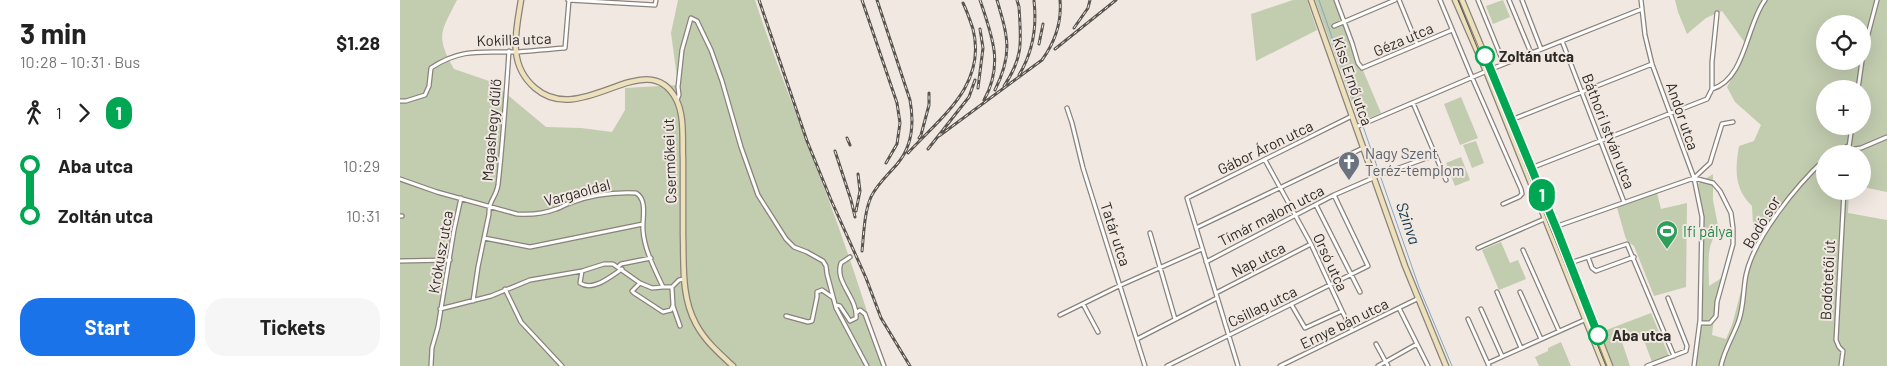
<!DOCTYPE html>
<meta charset="utf-8">
<style>
:root{--surface:#fff;--page:#f6f6f6;--text:#222;--muted:#767676;--accent:#1a73e8}
body{margin:0;font-family:Barlow,sans-serif;background:var(--page);color:var(--text);height:100vh;display:flex;flex-direction:column;font-size:19px;white-space:nowrap}
*{box-sizing:border-box;margin:0}
p{font-size:16px;color:var(--muted)}
.icon{flex:none;width:28px;height:28px;fill:none;stroke:currentColor;stroke-width:2;stroke-linecap:round;stroke-linejoin:round}
.map{position:relative;flex:1;overflow:hidden}
.details{display:flex;flex-direction:column;background:var(--surface);width:400px}
.details>*{flex:none}
.badge{padding:0 10px;border-radius:16px;font-size:18px;line-height:32px}
.controls{position:absolute;left:1416px;top:15px;display:grid;gap:10px}
.controls a{display:grid;place-items:center;width:55px;height:55px;border-radius:50%;background:var(--surface);box-shadow:0 5px 20px #0002;font-size:25px}
.map>.badge{position:absolute;translate:-50% -50%;box-shadow:0 0 0 2px #fff}
.legs{display:flex;align-items:center;gap:8px;height:55px;padding:0 20px;font-size:16px}
.legs p{margin-inline-start:auto}
.overview{display:flex;align-items:center;justify-content:space-between;height:85px;padding:0 20px}
h1{font-size:28px;font-weight:700;line-height:38px}
.cta{display:flex;gap:10px;margin-top:auto;padding:10px 20px}
.cta a{flex:1;height:58px;border-radius:20px;background:var(--accent);color:#fff;font-size:20px;font-weight:700;line-height:58px;text-align:center}
.cta a+a{background:var(--page);color:var(--text)}
ul{padding:0 20px;list-style:none}
li{display:flex;align-items:center;gap:18px;height:50px;font-size:19px}
li i{display:grid;place-items:center;width:8px;height:100%;margin:0 6px;background:currentColor}
li i::after{content:'';width:12px;height:12px;margin:-6px;border:4px solid;border-radius:50%;background:var(--surface)}
li p{margin-inline-start:auto}
li:first-child i{background:linear-gradient(#0000 50%,currentColor 0)}
li:last-child i{background:linear-gradient(currentColor 50%,#0000 0)}
main{display:flex;flex:1;min-height:0}
.map>svg:first-child{display:block}
.green{fill:#c2ccaf;fill-rule:evenodd}
.lines{fill:none;stroke-linecap:round;stroke-linejoin:round}
.stream{stroke:#7eaac6;stroke-width:1}
.street-casing{stroke:#8a827b;stroke-width:5.5}
.secondary-casing{stroke:#8a827b;stroke-width:7}
.street{stroke:#fff;stroke-width:3}
.secondary{stroke:#ede1bb;stroke-width:4.5}
.tram{stroke:#585450;stroke-width:1}
.rail-casing{stroke:#585450;stroke-width:3}
.rail{stroke:#f1e8e1;stroke-width:1;stroke-dasharray:4;stroke-linecap:butt}
.line-1-casing{stroke:#fff;stroke-width:11}
.line-1{stroke:#00a651;stroke-width:8}
.stop-1-dot{fill:#fff;stroke:#00a651;stroke-width:2.5}
.labels{text-anchor:middle;dominant-baseline:central;stroke-width:4;stroke-linejoin:round;paint-order:stroke}
.street-label{font-size:15px;fill:#2c2926;stroke:#f1e8e1}
.stop-label{font-size:15px;font-weight:bold;fill:#2c2926;stroke:#f1e8e1;text-anchor:start}
.worship-label{font-size:15px;fill:#5b616d;stroke:#f1e8e1;text-anchor:start}
.leisure-label{font-size:15px;fill:#27864d;stroke:#f1e8e1;text-anchor:start}
.water-label{font-size:16px;font-style:italic;fill:#10354a;stroke:#f1e8e1}
</style>
<main>
<section class="details">
<div class="overview"><div><h1>3 min</h1><p>10:28 – 10:31 · Bus</p></div><b>$1.28</b></div>
<div class="legs"><svg class="icon" aria-label="walk" viewBox="0 0 24 24"><circle cx="13" cy="4" r="2"/><path d="M13 8l-2 6 4 7M11 14l-3 7M7 12l3-4h3l4 4"/></svg>1<svg class="icon" aria-label="forward" viewBox="0 0 24 24"><path d="M9 5l7 7-7 7"/></svg><b class="badge" style="background:#00a651;color:#fff">1</b></div>
<ul>
<li><i style="color:#00a651"></i><b>Aba utca</b><p>10:29</p></li>
<li><i style="color:#00a651"></i><b>Zoltán utca</b><p>10:31</p></li>
</ul>
<div class="cta"><a>Start</a><a>Tickets</a></div>
</section>
<div class="map">
<svg width="1487" height="366" viewBox="0 0 1487 366">
<rect width="100%" height="100%" fill="#f1e8e1"/>
<path class="green" d="M0 0H57C41 32 35 35 54 69L92 82 146 127 181 128 212 132 225 110V88L278 85 271 33 278 0H355C383 86 419 169 448 254 461 291 472 329 485 366H0Z
M893 0H907L917 30 856 61 851 14Z
M915 0H935L943 23 981 113 959 122Z
M1103 0 1110 17 1093 24 1086 6Z
M1275 0H1487V192L1463 187 1462 154H1425V191H1449L1448 213 1487 220V366H1296C1304 306 1308 244 1298 184L1313 174V200L1319 231C1305 243 1309 269 1309 286L1323 277 1315 309 1312 335 1326 339 1332 325 1354 243 1352 206C1334 189 1335 169 1339 146L1354 141 1361 125 1335 102 1327 87 1348 47 1322 11 1306 18 1287 34 1278 12ZM1425 24H1462V61H1425ZM1425 89H1462V126H1425Z
M1061 97 1078 138 1060 145 1044 104Z
M1076 141 1084 163 1072 168 1063 145Z
M1061 157 1070 180 1055 186 1046 163Z
M1256 189 1261 209 1287 203 1286 287 1254 296 1234 246 1227 241 1225 236 1216 204Z
M1101 242 1110 263 1118 260 1126 279 1099 290 1082 250Z
M1251 313 1269 356 1252 362 1242 335 1232 338 1226 328 1218 330 1230 366H1210L1196 325H1198L1201 332Z
M1161 342 1171 366H1139L1135 357 1148 351V348Z"/>
<g class="lines">
<path class="stream" d="M919 0 1019 287 1052 366"/>
<g class="street-casing">
<path id="street" d="M168 0 255 5 256 0
M936 0 952 43 958 63 962 68 1052 30
M999 0 1017 44
M1040 0 1074 82 1121 189 1122 194 1119 197 1103 204
M1078 0 1104 64
M1109 0 1131 53
M1122 0 1141 49
M1241 0 1245 35 1252 64 1294 178 1302 217 1300 320 1294 366
M934 26 995 0
M1162 41 1224 202
M1462 57 1477 0
M1312 89C1346 79 1346 25 1365 0
M1458 89 1462 61
M277 100 279 95 278 87 282 50 291 18 297 21 311 50 322 81 341 147 358 195 386 239 394 247 407 252 423 261 426 266 427 274 436 308
M0 101H6L25 95 29 86 31 68C62 47 84 53 118 52 133 51 149 49 165 48L169 0
M1013 103 1046 180
M667 108 672 123 683 168 745 366
M1111 120 1252 64
M956 127 1094 68 1242 9
M1448 150 1461 148 1487 137
M1434 154 1448 146
M1448 154 1452 126
M865 160 911 244 942 311 905 328 891 304
M1131 168 1307 99 1312 89V62L1317 13
M985 173 1035 155
M1294 178 1313 183 1320 191 1331 213 1333 228V244L1317 302 1316 316 1310 323H1300
M0 179 37 192 117 214C131 215 143 214 156 209 161 208 165 204 170 203 191 195 214 192 236 193 248 200 242 219 243 230 244 249 255 270 263 287H272L279 280 284 279
M916 205 960 292
M0 216H2
M796 228 963 148
M1149 229 1294 178 1310 163 1322 124 1333 122
M750 233 775 319
M84 238 130 247 243 224
M1078 248 1151 216
M1123 250 1159 331
M450 257 441 263C434 282 458 298 456 318L450 321 440 306 436 305V308L467 366
M1188 257 1192 268 1196 271 1234 257
M0 261 50 260
M806 262 934 195 973 178
M1170 263 1227 244 1274 356
M218 267 221 264 251 258
M182 271 180 283C193 292 211 276 222 269
M240 283 232 291 234 293 263 312 271 310 273 305 272 288
M105 289 121 322 162 366
M1097 292 1121 348
M1120 292 1141 339
M816 293 911 244
M73 301 78 267 89 214C88 201 96 198 98 185 103 141 106 96 109 51
M683 304 698 332
M273 306 280 326
M999 308 1028 366
M40 309 91 296 130 280 182 271 204 264H213L240 283 252 288 263 287
M1081 309 1102 356
M942 311 952 330
M456 313 460 310 465 314 484 366
M660 315 721 285 802 249
M386 316 408 322 412 321 417 297V292L422 290 432 297
M1068 319 1089 366
M737 339 817 298
M976 344 988 366
M1088 363 1191 317
M31 366 32 348 38 327 54 230 61 198
M767 366 968 266 934 195
M838 366 787 198 952 116
M880 366 1017 299
M978 366 1017 344
M1247 366 1286 351 1287 346 1268 298
M1321 366C1324 350 1334 335 1339 320 1344 305 1343 290 1346 275 1354 237 1397 185 1425 159
M1441 366 1443 351 1439 347 1436 340 1444 191"/>
</g>
<g class="secondary-casing">
<path id="secondary" d="M121 0C116 32 107 64 135 88 182 129 247 43 276 99 285 116 282 140 283 159 283 184 283 209 283 235 284 264 281 297 296 324 305 341 319 353 333 366
M911 0 1005 266 1046 366
M1055 0 1086 71 1204 366
M1062 0 1157 230 1210 366"/>
</g>
<use href="#street" class="street"/>
<use href="#secondary" class="secondary"/>
<path class="tram" d="M1058 0 1206 366"/>
<g class="rail-casing">
<path id="rail" d="M359 0 407 141 431 200 466 278 481 318 510 366
M462 0 497 103 500 123 497 144 486 163
M580 0C592 36 604 64 584 100
M674 28 688 8 690 0
M639 44 643 24
M655 49 716 0
M619 75C633 52 637 27 634 1
M604 86C624 57 621 40 619 7L617 0
M578 88 583 48 580 29
M595 90C613 54 608 37 597 0
M539 136 642 60C655 42 662 23 660 0
M447 138 450 145
M519 138 521 135 529 105V93
M528 149 569 97 575 80
M435 151 451 200 455 217
M508 153C541 117 587 85 573 29 570 20 567 11 563 3
M456 211 460 191 458 174
M462 251C464 233 464 213 471 197 477 184 489 174 498 163 513 145 514 122 510 100L477 0"/>
</g>
<use href="#rail" class="rail"/>
</g>
<g class="lines">
<g class="line-1-casing">
<path id="line-1" d="M1085 56 1157 230 1198 335"/>
</g>
<use href="#line-1" class="line-1"/>
</g>
<defs>
<g id="church-pin" transform="scale(1.125)"><path d="M0 17L-7.5 6A9.5 9.5 0 1 1 7.5 6Z" fill="#6b7280" stroke="#f1e8e1"/><path d="M-1.2-6h2.4v3.5h3.3v2.4h-3.3V6h-2.4V-.1h-3.3v-2.4h3.3Z" fill="#fff"/></g>
<g id="stadium-pin" transform="scale(1.125)"><path d="M0 17L-7.5 6A9.5 9.5 0 1 1 7.5 6Z" fill="#2e9e5b" stroke="#f1e8e1"/><path d="M0-5a6.5 5 0 1 0 0 10a6.5 5 0 1 0 0-10ZM-3.5-1.8h7v3.6h-7Z" fill="#fff"/></g>
</defs>
<g fill-rule="evenodd">
<use href="#church-pin" x="949" y="162"/>
<use href="#stadium-pin" x="1267" y="231"/>
</g>
<g class="stop-1-dot">
<circle cx="1085" cy="56" r="9"/>
<circle cx="1198" cy="335" r="9"/>
</g>
<g class="labels">
<g class="street-label">
<text transform="translate(114 39) rotate(-2)">Kokilla utca</text>
<text transform="translate(1003 39) rotate(-23)">Géza utca</text>
<text transform="translate(953 81) rotate(71)">Kiss Ernő utca</text>
<text transform="translate(1283 116) rotate(71)">Andor utca</text>
<text transform="translate(91 130) rotate(-85)">Magashegy dűlő</text>
<text transform="translate(1209 131) rotate(69)">Báthori István utca</text>
<text transform="translate(865 147) rotate(-26)">Gábor Áron utca</text>
<text transform="translate(269 161) rotate(-92)">Csermőkei út</text>
<text transform="translate(177 192) rotate(-15)">Vargaoldal</text>
<text transform="translate(871 215) rotate(-27)">Tímár malom utca</text>
<text transform="translate(1361 222) rotate(-59)">Bodó sor</text>
<text transform="translate(716 234) rotate(72)">Tatár utca</text>
<text transform="translate(40 252) rotate(-80)">Krókusz utca</text>
<text transform="translate(858 259) rotate(-27)">Nap utca</text>
<text transform="translate(931 262) rotate(65)">Orsó utca</text>
<text transform="translate(1427 280) rotate(-87)">Bodótetői út</text>
<text transform="translate(862 306) rotate(-26)">Csillag utca</text>
<text transform="translate(944 323) rotate(-26)">Ernye bán utca</text>
</g>
<g class="stop-label">
<text x="1099" y="56">Zoltán utca</text>
<text x="1212" y="335">Aba utca</text>
</g>
<g class="worship-label">
<text x="965" y="153">Nagy Szent<tspan x="965" dy="17">Teréz-templom</tspan></text>
</g>
<g class="leisure-label">
<text x="1283" y="231">Ifi pálya</text>
</g>
<g class="water-label">
<text transform="translate(1009 223) rotate(71)">Szinva</text>
</g>
</g>
</svg>
<div class="controls">
<a><svg class="icon" aria-label="locate" viewBox="0 0 24 24"><circle cx="12" cy="12" r="6"/><path d="M12 2v4M12 18v4M2 12h4M18 12h4"/></svg></a>
<a>+</a>
<a>−</a>
</div>
<b class="badge" style="left:1142px;top:195px;background:#00a651;color:#fff">1</b>
</div>
</main>
